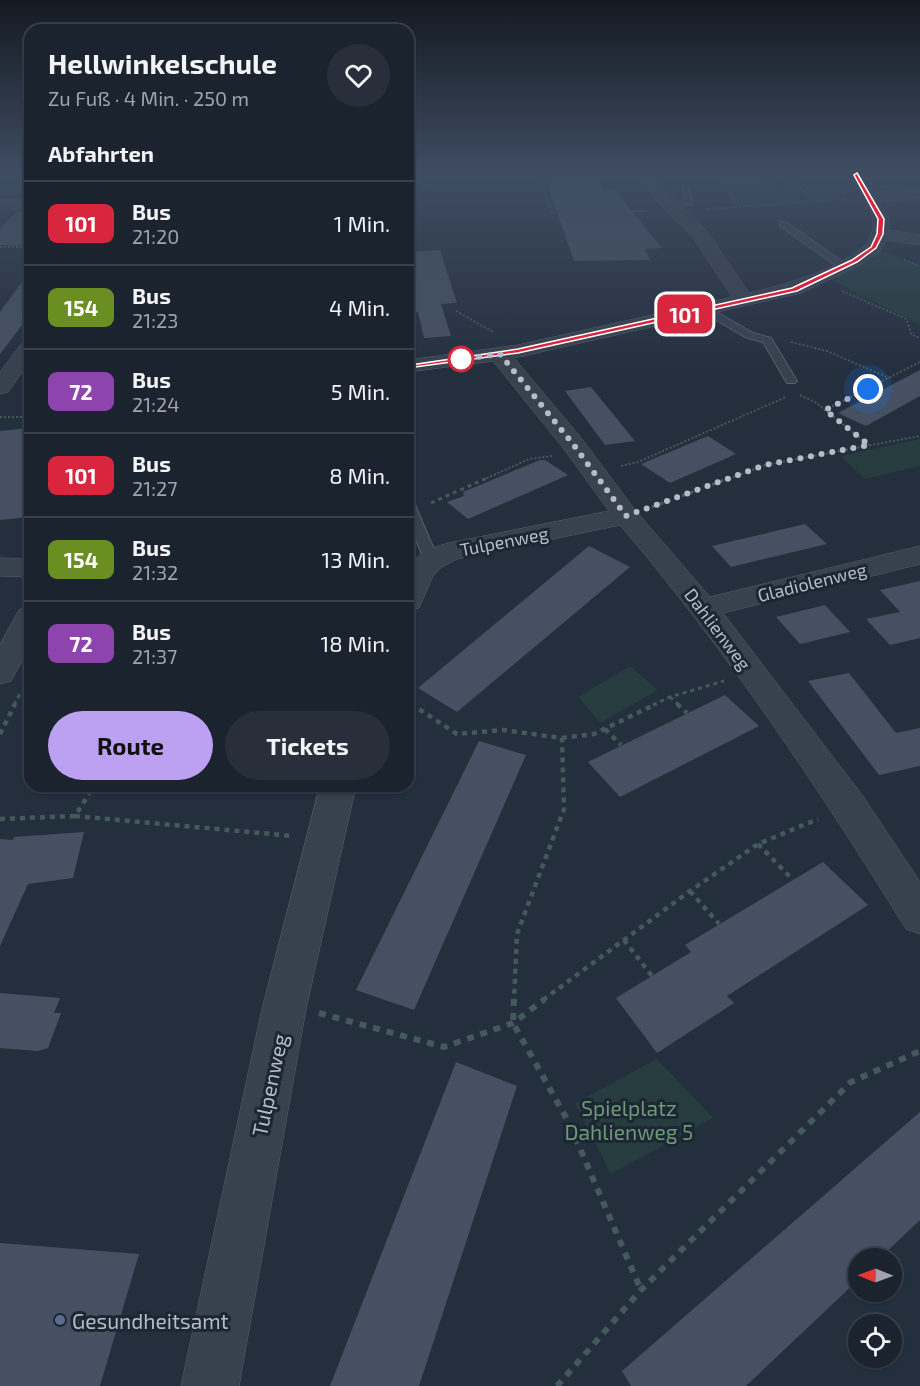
<!DOCTYPE html>
<html lang="de">
<meta charset="utf-8">
<style>
:root{--surface:#1b232e;--page:#282f3a;--text:#f1f3f6;--muted:#a0a4aa;--line:#39404a;--accent:#bca0f2}
body{margin:0;font-family:"Exo 2",sans-serif;background:var(--page);color:var(--text);height:100vh;display:flex;flex-direction:column;font-size:22px;white-space:nowrap}
*{box-sizing:border-box;margin:0}
p{font-size:20px;color:var(--muted)}
.icon{flex:none;width:33px;height:33px;fill:none;stroke:currentColor;stroke-width:2;stroke-linecap:round;stroke-linejoin:round}
.map{position:relative;flex:1;overflow:hidden}
.drawer{position:absolute;left:24px;top:24px;width:390px;height:768px;display:flex;flex-direction:column;background:var(--surface);border-radius:18px;box-shadow:0 2px 4px #0004,0 0 0 2px var(--line)}
.drawer>*{flex:none}
.badge{padding:0 12px;border-radius:9px;font-size:21px;line-height:39px}
.needle{width:39px;rotate:271deg}
.controls{position:absolute;left:848px;top:1248px;display:grid;gap:12px}
.controls a{display:grid;place-items:center;width:54px;height:54px;border-radius:50%;background:var(--surface);box-shadow:0 2px 4px #0004,0 0 0 2px var(--line);font-size:30px}
.you{position:absolute;width:30px;height:30px;margin:-15px;border:4px solid #fff;border-radius:50%;background:#1a73e8;box-shadow:0 0 0 9px #1a73e833}
.map>.badge{position:absolute;translate:-50% -50%;box-shadow:0 0 0 3px #fff}
h2{padding:0 24px;font-size:22px;line-height:54px}
.round{display:grid;place-items:center;flex:none;width:63px;height:63px;border-radius:32px;background:var(--page)}
.overview{display:flex;align-items:center;justify-content:space-between;height:102px;padding:0 24px}
h1{font-size:28px;font-weight:700;line-height:45px}
.cta{display:flex;gap:12px;margin-top:auto;padding:12px 24px}
.cta a{flex:1;height:69px;border-radius:36px;background:var(--accent);color:#111;font-size:24px;font-weight:700;line-height:69px;text-align:center}
.cta a+a{background:var(--page);color:var(--text)}
ul{padding:0;list-style:none}
li{display:flex;align-items:center;gap:18px;height:84px;padding:0 24px;border-top:2px solid var(--line)}
li div{flex:1}
li b{display:block;font-size:22px}
li em{font-style:normal}
li .badge{min-width:66px;font-weight:700;text-align:center}
.map>svg:first-child{display:block}
.green{fill:#263c3f}
.building{fill:#455162}
.lines{fill:none;stroke-linecap:round;stroke-linejoin:round}
.service-casing{stroke:#565f6c;stroke-width:2}
.minor-casing{stroke:#565f6c;stroke-width:1}
.tertiary-casing{stroke:#565f6c;stroke-width:1}
.path-far3{stroke:#44595c;stroke-width:2;stroke-dasharray:2 2;stroke-linecap:butt}
.path-far2{stroke:#44595c;stroke-width:3;stroke-dasharray:4 4;stroke-linecap:butt}
.path-far1{stroke:#44595c;stroke-width:4.5;stroke-dasharray:5 5;stroke-linecap:butt}
.path{stroke:#44595c;stroke-width:6;stroke-dasharray:7 7;stroke-linecap:butt}
.service{fill:#38414e;fill-rule:evenodd}
.minor{fill:#38414e;fill-rule:evenodd}
.tertiary{fill:#38414e;fill-rule:evenodd}
.line{fill:#d7263d;stroke:#fff;stroke-width:1.5}
.walk{stroke:#b4bcc9;stroke-width:6;stroke-dasharray:0 10.8}
.stop-dot{fill:#fff;stroke:#d7263d;stroke-width:3}
.service-dot{fill:#5c6f8a;stroke:#1d2633;stroke-width:2}
.labels{text-anchor:middle;dominant-baseline:central;stroke-width:6;stroke-linejoin:round;paint-order:stroke}
.street-label{font-size:18px;fill:#b4bcc9;stroke:#1d2633}
.near-street-label{font-size:21px;fill:#b4bcc9;stroke:#1d2633}
.near-park-label{font-size:21px;fill:#6b9a76;stroke:#1d2633}
.near-poi-label{font-size:21px;fill:#b4bcc9;stroke:#1d2633;text-anchor:start}
</style>
<div class="map">
<svg width="920" height="1386" viewBox="0 0 920 1386">
<rect width="100%" height="100%" fill="#242f3e"/>
<path class="green" d="M716 175H760L801 203 736 210Z
M873 248 920 266V325L824 276Z
M920 439V466L865 479 841 456Z
M630 666 658 690 600 723 578 697Z
M657 1059 713 1118 611 1174 575 1103Z"/>
<path class="building" d="M544 175H596L603 189H614L662 248 645 249 650 260 574 261Z
M30 211V246L0 245V228L17 212Z
M440 250 457 303 441 304 451 336 424 338 418 312 408 313V252Z
M30 271V324H23L0 354V312Z
M920 370V396L866 426 838 413Z
M591 387 635 441 605 445 565 391Z
M30 428V517L0 520V431Z
M708 436 736 454 670 483 641 464Z
M540 460H545L568 475 468 519 447 502 464 496 463 492Z
M805 524 827 544 731 567 712 546Z
M589 546 630 567 457 712 418 688Z
M920 581V638L890 645 866 619 900 612 880 590Z
M825 605 850 632 800 644 776 617Z
M849 673 896 733 920 728V766L879 775 808 681Z
M725 695 759 726 620 797 588 762Z
M479 741 526 755 414 1010 356 990Z
M84 832 73 878 28 884 0 946V839L13 840 14 837Z
M823 862 868 905 727 996 734 1003 657 1053 616 998 691 952 685 945Z
M0 993 60 998 54 1013H61L48 1048 38 1051 0 1048Z
M456 1062 517 1086 419 1386H330Z
M920 1112V1220L880 1258H858V1280L746 1386H631L622 1371Z
M0 1243 139 1254 100 1386H0Z"/>
<g class="lines">
<g class="service-casing">
<path id="service" d="M682 187 689 189 693 204 667 208V204L685 201Z
M780 222H786L848 266 840 268 780 226Z
M703 308H709L753 333 771 338 797 381 795 383H787L763 342 745 337 703 312Z
M408 501 415 505 438 559 436 562H426L424 559 408 521Z"/>
</g>
<g class="minor-casing">
<path id="minor" d="M639 175H653L666 192 706 230 749 293C781 286 840 269 864 246 871 240 874 228 873 220 871 207 855 187 850 175H864L874 193 920 188V198L879 202 889 219V230L920 235V245L886 240 879 252 860 265 801 293 514 358 582 439 635 510 710 597 920 546V564L723 613 862 795 920 882V934L906 929C820 790 726 649 620 525L457 559 442 567 433 576 419 608 408 611C408 570 403 555 449 543L609 511 564 449 493 361 408 372V360L518 345 732 297 693 237 654 198Z
M30 199V209L0 210V200Z
M30 340V361L8 392 0 394V372L23 342Z
M0 558 30 559V577L0 576Z
M320 786H356L306 1009 239 1386H181L262 1009Z"/>
</g>
<g class="tertiary-casing">
<path id="tertiary" d="M30 607V646L11 681 0 684V644L19 610Z"/>
</g>
<path class="path-far3" d="M0 175H27
M538 175 542 186
M718 175 737 207
M780 175 819 201
M408 192 436 186H542L552 213 646 211
M707 209 846 199
M0 247H25
M904 260 920 266
M842 291 906 319 912 335 920 338
M456 311 493 332
M791 342 827 351 889 378
M800 395 815 402 869 445
M825 410 920 362
M0 417H30
M621 466 638 462 786 397
M483 480 529 459 552 456
M726 480 765 465 920 436"/>
<path class="path-far2" d="M431 503 487 478
M652 507 730 478
M670 697 679 705
M408 702 413 705
M14 705 21 692
M653 705 670 697 724 681"/>
<path class="path-far1" d="M411 704 457 734 503 730 562 738 564 809 517 934 514 1000
M677 704 687 713
M605 729 621 745
M0 734 15 704
M562 738 594 734 656 704
M75 816 293 836
M0 819 75 816 94 786
M758 844 793 880
M690 891 719 924
M624 940 652 976
M543 1000 690 891 758 844 818 819"/>
<path class="path" d="M514 999 513 1023 569 1123 641 1290
M319 1013 444 1047 513 1023 545 999
M557 1386 641 1290 851 1082 920 1051"/>
<use href="#service" class="service"/>
<use href="#minor" class="minor"/>
<use href="#tertiary" class="tertiary"/>
</g>
<linearGradient id="sky" x2="0" y2="1"><stop stop-color="#141a22"/><stop offset="0.47" stop-color="#3f4d63"/><stop offset="1" stop-color="#3f4d63" stop-opacity="0"/></linearGradient>
<rect width="920" height="369" fill="url(#sky)"/>
<path class="line" d="M857 173 884 219 883 234 876 248 857 262 797 291 518 353 408 368 404 366 518 349 792 288 852 260 871 247 877 234 878 219 854 175Z"/>
<g class="lines">
<path class="walk" d="M461 359 454 360 500 354 573 444 626 516 765 465 869 445 825 410 868 389"/>
</g>
<circle class="stop-dot" cx="461" cy="359" r="12"/>
<circle class="service-dot" cx="60" cy="1320" r="6"/>
<g class="labels">
<g class="street-label">
<text transform="translate(504 541) rotate(-11)">Tulpenweg</text>
<text transform="translate(812 582) rotate(-14)">Gladiolenweg</text>
<text transform="translate(718 629) rotate(53)">Dahlienweg</text>
</g>
<g class="near-street-label">
<text transform="translate(269 1085) rotate(-78)">Tulpenweg</text>
</g>
<g class="near-park-label">
<text x="629" y="1107">Spielplatz<tspan x="629" dy="24">Dahlienweg 5</tspan></text>
</g>
<g class="near-poi-label">
<text x="72" y="1320">Gesundheitsamt</text>
</g>
</g>
</svg>
<div class="controls">
<a><svg class="needle" viewBox="-14 -14 28 28"><path d="M0-13l5 13h-10z" fill="#e53935"/><path d="M0 13l5-13h-10z" fill="#a0a4aa"/></svg></a>
<a><svg class="icon" aria-label="locate" viewBox="0 0 24 24"><circle cx="12" cy="12" r="6"/><path d="M12 2v4M12 18v4M2 12h4M18 12h4"/></svg></a>
</div>
<div class="you" style="left:868px;top:389px"></div>
<b class="badge" style="left:685px;top:314px;background:#d7263d;color:#fff">101</b>
<section class="drawer">
<div class="overview"><div><h1>Hellwinkelschule</h1><p>Zu Fuß · 4 Min. · 250 m</p></div><a class="round"><svg class="icon" aria-label="heart" viewBox="0 0 24 24"><path d="M12 20l-8-8c-3-5 5-10 8-4 3-6 11-1 8 4z"/></svg></a></div>
<h2>Abfahrten</h2>
<ul>
<li><span class="badge" style="background:#d7263d;color:#fff">101</span><div><b>Bus</b><p>21:20</p></div><em>1 Min.</em></li>
<li><span class="badge" style="background:#6b8e23;color:#fff">154</span><div><b>Bus</b><p>21:23</p></div><em>4 Min.</em></li>
<li><span class="badge" style="background:#8e44ad;color:#fff">72</span><div><b>Bus</b><p>21:24</p></div><em>5 Min.</em></li>
<li><span class="badge" style="background:#d7263d;color:#fff">101</span><div><b>Bus</b><p>21:27</p></div><em>8 Min.</em></li>
<li><span class="badge" style="background:#6b8e23;color:#fff">154</span><div><b>Bus</b><p>21:32</p></div><em>13 Min.</em></li>
<li><span class="badge" style="background:#8e44ad;color:#fff">72</span><div><b>Bus</b><p>21:37</p></div><em>18 Min.</em></li>
</ul>
<div class="cta"><a>Route</a><a>Tickets</a></div>
</section>
</div>
